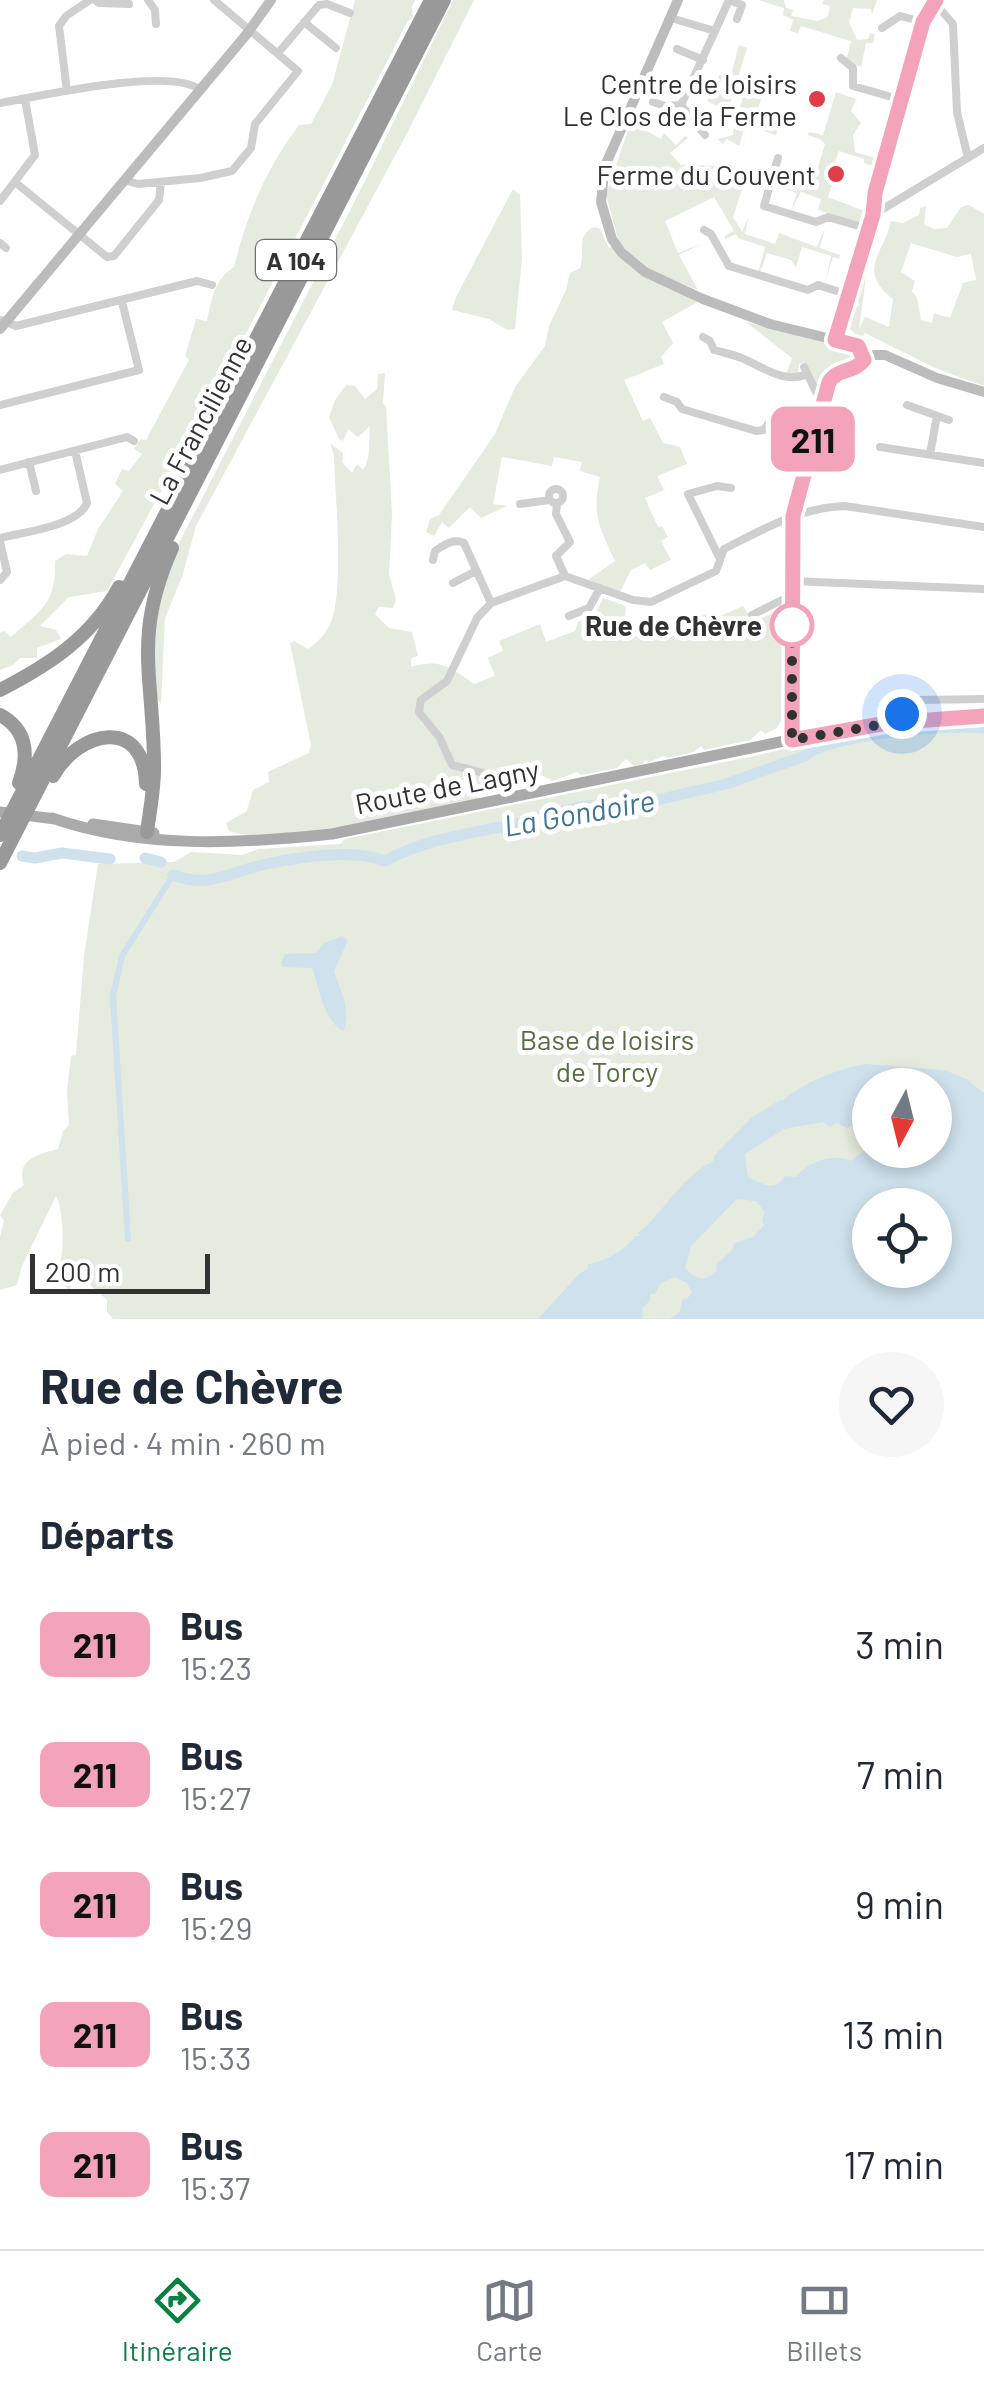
<!DOCTYPE html>
<html lang="fr">
<meta charset="utf-8">
<style>
:root{--surface:#fff;--page:#f6f6f7;--text:#1f2937;--muted:#747a83;--line:#e0e1e3;--accent:#0b8043}
body{margin:0;font-family:Barlow,sans-serif;background:var(--page);color:var(--text);height:100vh;display:flex;flex-direction:column;font-size:38px;white-space:nowrap}
*{box-sizing:border-box;margin:0}
p{font-size:32px;color:var(--muted)}
.icon{flex:none;width:55px;height:55px;fill:none;stroke:currentColor;stroke-width:2;stroke-linecap:round;stroke-linejoin:round}
.map{position:relative;height:1319px;overflow:hidden}
.sheet{display:flex;flex-direction:column;background:var(--surface);flex:1}
.sheet>*{flex:none}
.badge{padding:0 20px;border-radius:15px;font-size:35px;line-height:65px}
.needle{width:65px;rotate:187deg}
.tools{position:absolute;left:852px;top:1068px;display:grid;gap:20px}
.tools a{display:grid;place-items:center;width:100px;height:100px;border-radius:50%;background:var(--surface);box-shadow:0 5px 15px #0003;font-size:50px}
.scale{position:absolute;left:30px;bottom:25px;width:180px;box-sizing:border-box;padding-left:10px;border:5px solid #323232;border-top:0;font-size:28px;line-height:35px;white-space:nowrap;color:#323232;-webkit-text-stroke:8px #fff;paint-order:stroke}
.you{position:absolute;width:50px;height:50px;margin:-25px;border:8px solid #fff;border-radius:50%;background:#1a73e8;box-shadow:0 0 0 15px #1a73e833}
.map>.badge{position:absolute;translate:-50% -50%;box-shadow:0 0 0 5px #fff}
h2{padding:0 40px;font-size:38px;line-height:90px}
.round{display:grid;place-items:center;flex:none;width:105px;height:105px;border-radius:52px;background:var(--page)}
.headline{display:flex;align-items:center;justify-content:space-between;height:170px;padding:0 40px}
h1{font-size:48px;font-weight:700;line-height:75px}
ul{padding:0;list-style:none}
li{display:flex;align-items:center;gap:30px;height:130px;padding:0 40px}
li div{flex:1}
li b{display:block;font-size:38px}
li em{font-style:normal}
li .badge{min-width:110px;font-weight:700;text-align:center}
.dock{display:flex;justify-content:space-around;align-items:center;height:140px;border-top:2px solid var(--line);background:var(--surface);font-size:28px;color:var(--muted)}
.dock a{display:grid;justify-items:center;gap:5px}
.dock .on{color:var(--accent)}
.map>svg:first-child{display:block}
.green{fill:#e5ebde;fill-rule:evenodd}
.water{fill:#cee1ec;fill-rule:evenodd}
.lines{fill:none;stroke-linecap:round;stroke-linejoin:round}
.canal{stroke:#cee1ec;stroke-width:6}
.river{stroke:#cee1ec;stroke-width:11}
.street{stroke:#cfcfcf;stroke-width:8}
.secondary{stroke:#bcbcbc;stroke-width:10}
.primary{stroke:#aaa;stroke-width:11}
.highway{stroke:#999;stroke-width:14}
.line-casing{stroke:#fff;stroke-width:22}
.line{stroke:#f3a4ba;stroke-width:15}
.walk{stroke:#323232;stroke-width:10;stroke-dasharray:0 18}
.poi-dot{fill:#e13c49;stroke:#fff;stroke-width:4}
.stop-dot{fill:#fff;stroke:#f3a4ba;stroke-width:5}
.labels{text-anchor:middle;dominant-baseline:central;stroke-width:10;stroke-linejoin:round;paint-order:stroke}
.shield{fill:#fff;stroke:#707070;stroke-width:2.5}
.shield-label{font-size:25px;font-weight:bold;fill:#323232}
.poi-label{font-size:28px;fill:#323232;stroke:#fff;text-anchor:end}
.street-label{font-size:28px;fill:#323232;stroke:#fff}
.stop-label{font-size:28px;font-weight:bold;fill:#323232;stroke:#fff;text-anchor:end}
.park-label{font-size:28px;fill:#556d40;stroke:#fff}
.water-label{font-size:30px;font-style:italic;fill:#417393;stroke:#fff}
</style>
<div class="map">
<svg width="984" height="1319" viewBox="0 0 984 1319">
<rect width="100%" height="100%" fill="#fff"/>
<path class="green" d="M355 0H415L412 7 413 17 408 21 239 347 107 591 69 597 40 626 56 630 61 639 37 648V658H20L13 665 0 670V633L4 631 11 637C42 609 56 604 55 561L66 554 87 556 98 529 123 491 115 484 122 469 129 471 142 454 134 449 141 439 146 440 189 360 185 356 196 319 207 321C211 301 215 278 234 267 247 214 266 169 299 125L311 124 332 85Z
M453 0H474L405 137 196 526 182 577 165 618 161 704 152 693 154 612 176 549 361 189Z
M758 0H784L786 8 793 10 791 16 817 21 828 17 830 6 823 4 824 0H877L872 15 871 9 853 8 849 22 857 40 868 39 870 33 875 34 873 43H866L861 67 846 62 851 41 801 26 798 33 790 31 793 20 783 15 784 8Z
M739 45 747 48 729 107 739 110 748 82 765 87 756 115 780 123 776 135 745 125 739 146 727 139 723 144 718 139 733 135 734 124 724 109 707 101 719 75 730 78Z
M836 92 856 99 851 111 861 123 853 135 855 152 879 159 876 167 864 163V159L839 151 828 183 832 185 828 197 869 213 866 224 863 225 818 210 821 199 801 192 791 210 797 193 773 185 797 191 801 180 813 183 825 144 820 139 808 135 809 132 823 135Z
M631 122 661 139 664 133 676 145 685 136 688 138 670 153 681 165 733 166 748 171 733 217 742 232 749 216 745 234 775 244 779 233 817 247 825 228 820 248 840 255 839 259 833 257 826 279 831 256 802 247 796 267 791 260 767 253 760 273H758L765 247 738 238 736 234 726 239 724 236 734 231 714 197 665 221 678 253 701 244 679 255 698 290 650 270 619 243 606 194Z
M513 189 520 195 522 259 515 329 507 330 489 319 452 310 456 297Z
M969 205 984 214V386L935 368 865 333 860 339 847 326 850 314 859 305 856 293 861 290V277L867 269 859 329 865 317 889 327 893 299C855 269 885 253 891 221L903 223 919 215 920 208 926 206 924 225 934 229 947 228 961 207ZM911 243 957 257 971 254 976 280 963 283 950 318 934 313 932 323 921 320 917 298 912 291 915 281 901 272Z
M594 227 600 229 609 248 614 245 627 259 703 299 662 322 673 343 661 357 664 364 624 380 643 421 650 418 663 443 680 447 687 464 657 476 664 490 645 498 658 527 662 526 668 537 661 541 671 560 650 570 645 563 631 570 618 596 585 582 615 561C599 527 592 515 600 477L580 471 582 462 554 457 552 466 502 457 493 504 507 506 481 518 470 507 449 528 442 522 434 536 426 532 430 519 439 515 495 434 515 387 545 346 549 326 566 290 570 273 580 268C586 252 575 236 594 227Z
M746 322 850 348 855 358 851 363 835 367 822 387H817L804 362 799 364 798 375H786L792 358Z
M385 373 383 403 386 407 392 515 389 574 396 600 393 608 379 607 375 614 389 628 412 632 418 656 411 658V667C440 658 450 667 474 684L495 676 488 658 503 651 499 641 540 624 546 642 575 631 578 622 596 612 603 598 626 606 623 634 656 637 712 611 716 618 743 606 753 622 773 613 785 604 789 607 787 688 783 694 785 713 777 728 765 734 761 730 750 740 704 750 701 746 694 752 668 758 663 756 649 762 645 760 643 764 634 766 626 759 617 768 581 775 577 772 553 781 539 774 536 777V785L531 786 524 780 516 783 510 779 501 781 502 793 497 788 487 790 480 784 474 789 478 799C421 811 280 849 229 831L226 823 247 811 253 790 269 782 268 772 309 753 311 745 290 643 294 641 308 649C319 641 328 632 332 619 344 583 335 496 334 455L330 443 343 453 342 462 352 473 357 464 363 470C372 457 368 441 370 426L358 437 348 429 343 441 339 439 329 417 335 400 346 385 355 386 365 399 377 389 378 374Z
M984 722V1319H113L107 1312V1300L85 1280H74L69 1290 55 1277C65 1264 65 1212 56 1196L22 1266 17 1285 0 1290V1237L4 1221 0 1215 13 1193 24 1185C15 1160 38 1154 58 1149L63 1131 69 1125 67 1090 71 1056 76 1055 84 956 98 864 174 862 191 852 242 855 259 849 340 844 345 839 759 755 836 736ZM870 1085H935V1150H870ZM870 1205H935V1270H870Z"/>
<path class="water" d="M342 936 348 940 334 971C341 992 352 1012 343 1031 323 1020 320 989 312 968L283 967 281 963 285 954 316 953 323 944Z
M865 1064 944 1070 966 1079 984 1093V1319H670L680 1311 682 1300 688 1298 692 1292 687 1283 675 1277 661 1283 655 1294H650V1300L643 1308 642 1319H538L580 1273 588 1269V1264C602 1263 628 1249 635 1236H640L638 1233C661 1216 686 1171 713 1162L715 1155 751 1118 780 1100 782 1101C803 1083 834 1070 865 1064ZM870 1085H935V1150L866 1149 851 1161C834 1152 806 1163 796 1177L785 1176C775 1193 760 1183 748 1177L745 1154 784 1129 823 1122 830 1127 837 1123 847 1128 855 1125 858 1133 870 1135ZM737 1199 756 1201 765 1212 762 1219 764 1225 753 1237 733 1244V1249L716 1265 717 1270C705 1283 696 1279 685 1268L691 1246ZM870 1205H935V1270H870Z"/>
<g class="lines">
<path class="canal" d="M128 1239 113 996 122 956 173 875"/>
<path class="river" d="M22 856 35 858 62 853 110 859
M145 858 161 862
M173 875C208 888 226 874 258 866 293 858 351 848 385 861 426 838 474 833 520 823 549 816 589 798 619 809L726 784 805 756C829 734 950 724 984 728"/>
<path class="street" d="M95 0 99 3 129 4
M148 0 155 10 156 24
M729 0 742 5 737 19
M934 2 953 24 957 112 968 158
M671 18 715 31 681 105 705 135
M304 22 336 48
M882 28 900 16 923 22
M715 31 729 0
M677 49 703 60
M278 53 319 5 327 4 350 13
M841 58 853 68V86L902 100
M67 91 59 26 66 16 90 0
M653 102 665 106 681 105
M0 103C41 96 168 67 199 89
M778 158 764 206 816 222 828 217 869 229
M124 180 138 184 200 178 232 171 251 148 255 124 298 71 214 0
M16 183 107 257 114 256 159 200 161 182
M0 201 35 155 25 99
M873 215 984 148
M704 230 711 234 729 266 808 290 818 285 849 295
M0 243 6 248
M1 320 16 326 197 281 212 285
M703 337 710 341 714 350C725 353 736 355 746 360 764 368 785 384 807 374
M835 340 873 215 875 193 923 22 935 0
M804 367 816 392 825 396
M664 397 677 402 682 409 756 431 764 430 770 421 814 434
M0 405 139 370 122 302
M907 405 949 420
M880 447 984 463
M930 454 937 416
M29 462 36 491
M0 470 127 437 134 441
M549 496a7 7 0 1 1 14 0a7 7 0 1 1-14 0Z
M557 503 556 514 570 542 556 556 565 576
M520 504 550 500
M0 538C24 532 78 526 87 503L75 451
M0 542 7 572 0 580
M719 557 688 494 717 486 731 488
M433 560 435 551C444 545 453 538 464 543L491 603
M792 581 984 589
M453 583 476 571
M752 615 792 595
M569 616 589 608 600 588
M896 722 909 703 919 700 984 699
M511 799 503 778 452 765 440 738 419 712 421 700 447 681 477 618 491 603 565 576 633 600 651 602 716 571 724 549C762 530 801 507 845 506L984 527"/>
<path class="secondary" d="M678 0 605 166 601 202 612 239 621 252 645 272 703 299 770 324 852 344 861 348 864 355H885L937 378 984 392
M0 329 246 35 271 0
M792 740 793 516 829 382 839 372 860 365 864 355"/>
<path class="primary" d="M0 812 55 819
M52 818C141 849 239 844 332 834L853 727 984 716
M93 824 154 833"/>
<path class="highway" d="M0 690C49 665 92 637 119 587
M0 715C28 730 29 756 19 783
M53 776C79 730 144 716 146 784
M147 832C150 809 155 786 154 762 153 673 133 636 172 548
M0 835 431 0
M0 863 444 0"/>
</g>
<g class="lines">
<g class="line-casing">
<path id="line" d="M936 0 923 22 875 193 873 215 835 340 858 346 864 360C854 373 838 368 829 382L793 516 792 740 887 723 984 716"/>
</g>
<use href="#line" class="line"/>
<path class="walk" d="M792 625V740L896 722 902 714"/>
</g>
<g class="poi-dot">
<circle cx="817" cy="99" r="10"/>
<circle cx="836" cy="174" r="10"/>
</g>
<circle class="stop-dot" cx="792" cy="625" r="20"/>
<g class="labels">
<rect class="shield" x="256" y="240" width="80" height="40" rx="8"/>
<g class="shield-label">
<text x="296" y="260">A 104</text>
</g>
<g class="poi-label">
<text x="797" y="83">Centre de loisirs<tspan x="797" dy="32">Le Clos de la Ferme</tspan></text>
<text x="816" y="174">Ferme du Couvent</text>
</g>
<g class="street-label">
<text transform="translate(200 420) rotate(-62)">La Francilienne</text>
<text transform="translate(447 786) rotate(-11)">Route de Lagny</text>
</g>
<g class="stop-label">
<text x="762" y="625">Rue de Chèvre</text>
</g>
<g class="park-label">
<text x="607" y="1039">Base de loisirs<tspan x="607" dy="32">de Torcy</tspan></text>
</g>
<g class="water-label">
<text transform="translate(579 812) rotate(-10)">La Gondoire</text>
</g>
</g>
</svg>
<div class="tools">
<a><svg class="needle" viewBox="-14 -14 28 28"><path d="M0-13l5 13h-10z" fill="#e53935"/><path d="M0 13l5-13h-10z" fill="#747a83"/></svg></a>
<a><svg class="icon" aria-label="locate" viewBox="0 0 24 24"><circle cx="12" cy="12" r="6"/><path d="M12 2v4M12 18v4M2 12h4M18 12h4"/></svg></a>
</div>
<div class="scale">200 m</div>
<div class="you" style="left:902px;top:714px"></div>
<b class="badge" style="left:813px;top:439px;background:#f3a4ba;color:#111">211</b>
</div>
<section class="sheet">
<div class="headline"><div><h1>Rue de Chèvre</h1><p>À pied · 4 min · 260 m</p></div><a class="round"><svg class="icon" aria-label="heart" viewBox="0 0 24 24"><path d="M12 20l-8-8c-3-5 5-10 8-4 3-6 11-1 8 4z"/></svg></a></div>
<h2>Départs</h2>
<ul>
<li><span class="badge" style="background:#f3a4ba;color:#111">211</span><div><b>Bus</b><p>15:23</p></div><em>3 min</em></li>
<li><span class="badge" style="background:#f3a4ba;color:#111">211</span><div><b>Bus</b><p>15:27</p></div><em>7 min</em></li>
<li><span class="badge" style="background:#f3a4ba;color:#111">211</span><div><b>Bus</b><p>15:29</p></div><em>9 min</em></li>
<li><span class="badge" style="background:#f3a4ba;color:#111">211</span><div><b>Bus</b><p>15:33</p></div><em>13 min</em></li>
<li><span class="badge" style="background:#f3a4ba;color:#111">211</span><div><b>Bus</b><p>15:37</p></div><em>17 min</em></li>
</ul>
</section>
<nav class="dock">
<a class="on"><svg class="icon" aria-label="directions" viewBox="0 0 24 24"><path d="M12 3l9 9-9 9-9-9zM9 14v-3h6M13 9l2 2-2 2"/></svg>Itinéraire</a>
<a><svg class="icon" aria-label="map" viewBox="0 0 24 24"><path d="M3 6l6-2 6 2 6-2v14l-6 2-6-2-6 2zM9 4v14M15 6v14"/></svg>Carte</a>
<a><svg class="icon" aria-label="tickets" viewBox="0 0 24 24"><path d="M3 7h18v10H3zM15 7v10"/></svg>Billets</a>
</nav>
